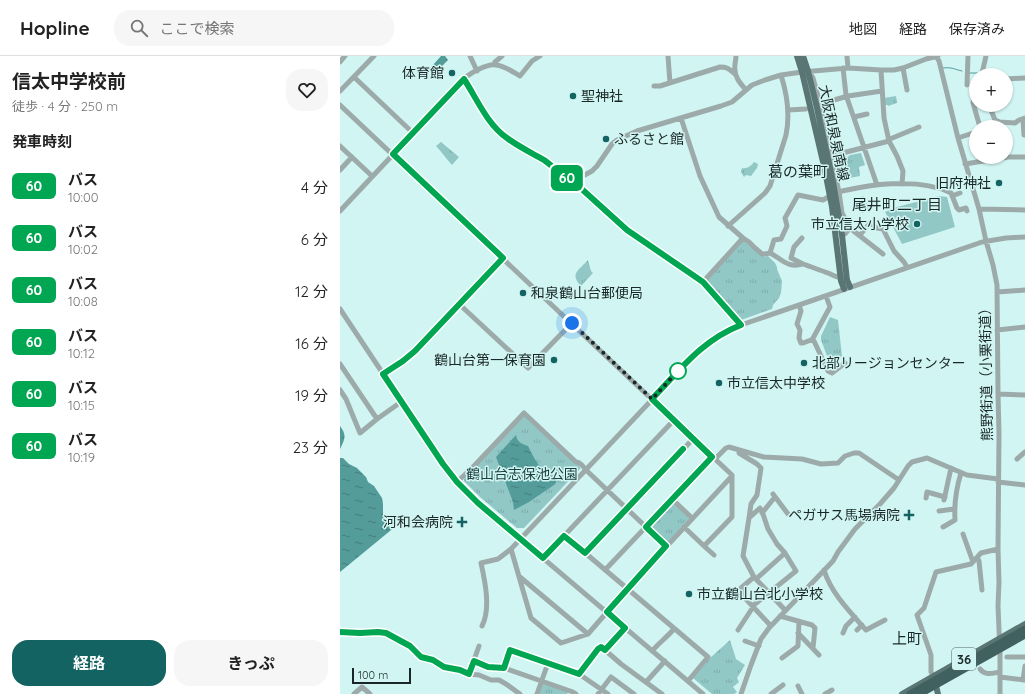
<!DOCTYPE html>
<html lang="ja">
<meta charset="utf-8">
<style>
:root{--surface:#fff;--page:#f6f6f6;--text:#222;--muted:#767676;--line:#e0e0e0;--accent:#136362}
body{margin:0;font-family:Quicksand,"Noto Sans JP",sans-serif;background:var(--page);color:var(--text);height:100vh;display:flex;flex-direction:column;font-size:15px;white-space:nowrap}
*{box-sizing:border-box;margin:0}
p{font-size:13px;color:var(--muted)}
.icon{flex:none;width:22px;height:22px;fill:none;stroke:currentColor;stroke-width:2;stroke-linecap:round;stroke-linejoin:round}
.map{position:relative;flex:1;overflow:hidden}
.side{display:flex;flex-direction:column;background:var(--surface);width:340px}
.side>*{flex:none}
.badge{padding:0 8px;border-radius:6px;font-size:14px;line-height:26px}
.controls{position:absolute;left:629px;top:12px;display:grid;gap:8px}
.controls a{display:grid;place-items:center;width:44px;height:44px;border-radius:50%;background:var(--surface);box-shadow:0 1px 3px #0004;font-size:20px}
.scale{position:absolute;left:12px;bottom:10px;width:59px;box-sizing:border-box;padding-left:4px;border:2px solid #192726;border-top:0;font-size:11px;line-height:14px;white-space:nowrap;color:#192726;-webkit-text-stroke:3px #d1f5f3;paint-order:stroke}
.you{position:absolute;width:20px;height:20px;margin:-10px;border:3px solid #fff;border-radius:50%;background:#1a73e8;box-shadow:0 0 0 6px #1a73e833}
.map>.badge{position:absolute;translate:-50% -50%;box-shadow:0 0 0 2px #fff}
h2{padding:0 12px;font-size:15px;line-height:36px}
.round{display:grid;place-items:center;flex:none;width:42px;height:42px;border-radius:16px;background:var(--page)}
.headline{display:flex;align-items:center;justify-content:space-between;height:68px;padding:0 12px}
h1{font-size:19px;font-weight:700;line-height:30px}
.primary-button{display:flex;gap:8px;margin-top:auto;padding:8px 12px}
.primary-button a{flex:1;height:46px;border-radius:16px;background:var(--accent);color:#fff;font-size:16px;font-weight:700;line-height:46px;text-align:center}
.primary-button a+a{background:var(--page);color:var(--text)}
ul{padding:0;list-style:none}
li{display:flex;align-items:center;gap:12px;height:52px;padding:0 12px}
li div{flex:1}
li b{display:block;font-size:15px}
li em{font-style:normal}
li .badge{min-width:44px;font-weight:700;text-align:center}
header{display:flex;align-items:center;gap:24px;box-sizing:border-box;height:56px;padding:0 20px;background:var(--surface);border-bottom:1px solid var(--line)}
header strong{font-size:19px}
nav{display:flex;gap:22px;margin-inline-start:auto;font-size:14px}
.search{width:280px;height:36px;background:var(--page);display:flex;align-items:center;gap:10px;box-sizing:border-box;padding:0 14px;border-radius:16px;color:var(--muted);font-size:15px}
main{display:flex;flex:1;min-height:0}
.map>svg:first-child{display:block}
.grass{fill:#91c8c6}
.park{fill:url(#park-tufts)}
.water{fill:url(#water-ripples)}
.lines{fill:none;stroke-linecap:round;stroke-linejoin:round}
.stream{stroke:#539c9a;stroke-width:1}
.minor{stroke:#9cabaa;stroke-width:5}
.major{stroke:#597574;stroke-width:6}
.highway-bridge{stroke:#416160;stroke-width:7}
.line-casing{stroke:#fff;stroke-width:9}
.line{stroke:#00a651;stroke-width:6}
.walk{stroke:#192726;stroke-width:4;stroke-dasharray:0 7.2}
.poi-dot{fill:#136362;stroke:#d1f5f3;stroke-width:1.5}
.stop-dot{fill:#fff;stroke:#00a651;stroke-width:2}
.labels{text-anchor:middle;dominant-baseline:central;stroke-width:3;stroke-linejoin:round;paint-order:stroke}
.shield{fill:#d1f5f3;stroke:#506564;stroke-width:1}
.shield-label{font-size:13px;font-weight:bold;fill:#192726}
.poi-label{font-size:14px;fill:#192726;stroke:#d1f5f3;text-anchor:end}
.street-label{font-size:14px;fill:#192726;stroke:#d1f5f3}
.park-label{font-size:14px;fill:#1b3f3e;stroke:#d1f5f3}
.neighbourhood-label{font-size:15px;fill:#192726;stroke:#d1f5f3}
</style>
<header>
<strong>Hopline</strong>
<div class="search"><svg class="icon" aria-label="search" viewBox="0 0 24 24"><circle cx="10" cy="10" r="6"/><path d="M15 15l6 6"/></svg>ここで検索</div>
<nav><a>地図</a><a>経路</a><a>保存済み</a></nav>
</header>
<main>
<section class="side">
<div class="headline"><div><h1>信太中学校前</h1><p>徒歩 · 4 分 · 250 m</p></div><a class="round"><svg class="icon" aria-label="heart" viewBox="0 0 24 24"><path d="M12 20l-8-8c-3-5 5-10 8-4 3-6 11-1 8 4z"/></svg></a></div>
<h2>発車時刻</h2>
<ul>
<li><span class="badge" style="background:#00a651;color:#fff">60</span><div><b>バス</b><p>10:00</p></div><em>4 分</em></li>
<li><span class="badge" style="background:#00a651;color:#fff">60</span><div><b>バス</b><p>10:02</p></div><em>6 分</em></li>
<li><span class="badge" style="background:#00a651;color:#fff">60</span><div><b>バス</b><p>10:08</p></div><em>12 分</em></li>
<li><span class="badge" style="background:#00a651;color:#fff">60</span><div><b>バス</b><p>10:12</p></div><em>16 分</em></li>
<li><span class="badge" style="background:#00a651;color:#fff">60</span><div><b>バス</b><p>10:15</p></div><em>19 分</em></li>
<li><span class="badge" style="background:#00a651;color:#fff">60</span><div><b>バス</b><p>10:19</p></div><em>23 分</em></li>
</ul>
<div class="primary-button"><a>経路</a><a>きっぷ</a></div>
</section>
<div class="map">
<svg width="685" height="638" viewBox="0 0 685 638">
<defs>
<pattern id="park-tufts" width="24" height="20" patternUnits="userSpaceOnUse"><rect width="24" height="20" fill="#91c8c6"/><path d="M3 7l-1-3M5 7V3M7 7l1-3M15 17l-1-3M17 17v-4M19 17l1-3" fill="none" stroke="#7cacaa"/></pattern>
<pattern id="water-ripples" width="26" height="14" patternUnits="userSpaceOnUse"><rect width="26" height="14" fill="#539c9a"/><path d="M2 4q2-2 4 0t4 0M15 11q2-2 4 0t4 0" fill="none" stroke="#447f7d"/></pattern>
</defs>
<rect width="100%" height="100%" fill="#d1f5f3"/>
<path class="grass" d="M599 140 607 141 615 171 562 188 545 156 557 151Z"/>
<path class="park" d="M556 40 557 47 548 50V49H545L544 42Z
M101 86 119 101 112 109C106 103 102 96 96 90Z
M521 97 525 109 519 111 520 120 509 122 505 103 510 99Z
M414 106 418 108 417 112 411 120 406 119 404 121 401 116 402 112C407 113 411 110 414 106Z
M404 184 420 198 426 201 427 199 435 207 437 211V213L442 225 441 237 439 242 433 249 432 253 401 264 396 260 366 227V225Z
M248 204 251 215 253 217 241 230C229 218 239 214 248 204Z
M490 261 498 264 502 300 496 305 494 302 490 303 488 299 487 300 481 284V280Z
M183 360H185L240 411V413L184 472H177L140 441 124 425V423Z
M332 447H334L348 461 349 463 327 487H324L310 473 309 471Z
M390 584 396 603 405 609 397 622 399 626 393 631 397 636 394 638H372L353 622 370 602Z
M202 628H204L228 636 227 638H199Z"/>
<path class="water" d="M101 0H105L108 4 98 14 93 9Z
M523 140 529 153 522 157 516 144Z
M0 370C7 379 5 383 0 393Z
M176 379C177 386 182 388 188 390 194 402 201 417 215 421L216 423V427L214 429 189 446 174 454 173 446 156 401Z
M0 402H3L9 408 17 412 26 421 28 426 34 430 42 442 43 448V460L45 463 48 466 56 470 0 516Z"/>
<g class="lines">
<path class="stream" d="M602 12C613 11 613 13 622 15
M629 17H640"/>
<path class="minor" d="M130 0 137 15
M328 0 330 27
M396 0C396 5 394 9 395 14 395 22 401 28 406 34
M507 0 508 12
M596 0 599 5 618 82 639 153 646 185 653 209 657 229 658 338 659 378 658 493 659 526 658 550 660 597V638
M0 6 5 0
M154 8 155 6 162 0
M503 12 506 39 537 129
M563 12 567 34
M541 14 544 62 549 85 557 100 563 115 562 128
M469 16 473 22 480 48 499 136 502 157 510 172 505 178 502 179
M641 19 643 13 646 0
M14 21 73 77
M124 23C136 43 147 68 167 82 179 91 192 97 204 104 214 111 223 121 234 125L287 174 363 226 401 269
M666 23 685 22
M627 29 628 0
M314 30H320L380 11C388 11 389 13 395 18
M636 32 633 47 640 71
M0 35 34 0
M480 48 508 40 542 35
M0 49 392 419V461L364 490 344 471
M649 49 655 64 660 66 675 67 679 64 685 62
M448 54 466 53
M514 61 527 58
M341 62 360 120 379 161 403 182 409 186 415 192 422 198H425L430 197C442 203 448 213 463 208 471 211 480 214 488 217 493 219 496 221 501 222
M683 63 684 79H685
M618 82 636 76
M0 90 32 120
M491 100 549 85 550 83 579 71
M625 108 668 101H685
M0 114 12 101
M234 125 252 115 257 110 272 88 277 84 297 75 381 50 392 46 412 29 425 24 441 19 462 16 508 12 541 14H554L563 12 586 3 598 0
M496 137C502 134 510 134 517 132 544 127 583 124 609 136L611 137 617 152 619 154 626 152 627 155
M612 140 620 137
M639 153 685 154
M0 155 124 23C130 17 148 7 156 9 165 10 173 16 180 20L192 5 200 0
M388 170 425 137 430 130 446 79C450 60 447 38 441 19
M510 172 511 173 543 198
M520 179 530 167 537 172 543 173 554 195 564 206 567 211
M462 182 454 191 451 202 463 208
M430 197 434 184 441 183 447 170 445 162 458 139 483 144 490 140
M363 226 403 182
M657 236 685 234
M119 248 188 312 232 267
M459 249 461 255 457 268 460 274 459 282 461 287H463L471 284 474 285 488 315 492 317 505 307
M0 253 103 408C116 425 130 439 145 453L363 638
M657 274 685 271
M472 284 490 251 486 240
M0 308 37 363 61 346
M43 318 63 305 75 295 163 202
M0 334 6 343 20 377 37 363
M658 338 685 339
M399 394V397L417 408 421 412 417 439 411 448 409 462
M375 403 386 392 389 391 424 401 462 403 481 408 498 407 505 400 514 397H519L559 424
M677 403 685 396
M392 420 287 533 248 578 221 587 191 562 171 493 357 296 364 289 377 280 401 269 642 186 666 182 685 181
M117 426 133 411 184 357 236 406C240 406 243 410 246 414L326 490
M658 426 685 429
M433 438 448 458
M586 442 587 436 605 441
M332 443 352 462
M604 444 611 412
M599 455 614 453
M422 457 435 441
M603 471 615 464C614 447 616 433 621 417
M623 478 633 506
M224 479 368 601 348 625
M364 490 374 499
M245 497 353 383
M203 502 334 364
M637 502 639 505 642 534
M265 514 372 401
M484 514C491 537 510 556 526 574L545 564
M180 521 248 578
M414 521 401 532 404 541 431 570
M416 523 445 497
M440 560 472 569 475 572 473 592
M142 570C151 553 145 525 141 507L158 503 171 493
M398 574 415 548 456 515 445 497 437 488 428 473 423 458 420 452 409 462 403 500 414 521 445 554
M517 574 522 569
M0 577H20L38 576 46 577 70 590 81 601 93 604 104 611 129 618 139 619 151 624H159L166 628 180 638
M458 577 479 599
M503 577 506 570 515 561
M405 585 419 590
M265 594 281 608 322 638
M312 595C319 587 327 581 334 573
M667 601H685
M442 602 458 590 459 565
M134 605 149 611 164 612
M640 613C645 620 653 617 660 616
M129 618 139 590
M239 618 258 593 261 591 265 594 285 571
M593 620 591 616V599L577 559 584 552 596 516 631 508 641 497 658 493
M660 621 685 624
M683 624 685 610
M306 626 325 605
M458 630 462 638
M14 638 22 631 30 638
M197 638 208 607
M236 638 233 636 164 612 170 594 239 618 268 638
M258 638 271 621 294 638
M401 638 411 609 421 583 429 572 493 505 498 496 515 473 540 448 554 432 568 410 572 406 587 402 627 419 658 423
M431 638 443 629
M485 638 492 634"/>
<path class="major" d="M457 0 462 16 484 110 492 151 501 225 504 233
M463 0 468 15 477 52 493 126 502 179 507 224 510 231
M595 626 598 638
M562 638 685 568"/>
<path class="highway-bridge" d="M570 638 685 573
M580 638 685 579"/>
</g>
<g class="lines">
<g class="line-casing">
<path id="line" d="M0 576 20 577 38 576 46 577 70 590 81 601 93 604 104 611 120 614 129 618 134 605 148 611 164 612 170 594 239 618 258 593 261 591 265 594 285 572 267 556 326 490 306 471 372 401 312 343C340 314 362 284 401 269L363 226 287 174 234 126C223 121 214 111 204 104 192 97 179 91 167 82 147 68 137 43 124 23L53 98 163 202 75 295 63 305 43 318 103 408 117 426 138 447 203 502 224 480 245 497 343 393"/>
</g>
<use href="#line" class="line"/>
<path class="walk" d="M232 267 312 343 338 315"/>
</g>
<g class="poi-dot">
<circle cx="112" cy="17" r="4"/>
<circle cx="233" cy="40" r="4"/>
<circle cx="266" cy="83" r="4"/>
<circle cx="659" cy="127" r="4"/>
<circle cx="577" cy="168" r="4"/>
<circle cx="183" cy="237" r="4"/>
<circle cx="214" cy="304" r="4"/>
<circle cx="464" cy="307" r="4"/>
<circle cx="379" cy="327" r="4"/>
<path d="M567 453h4v4h4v4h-4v4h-4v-4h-4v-4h4z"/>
<path d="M120 460h4v4h4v4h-4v4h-4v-4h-4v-4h4z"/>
<circle cx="349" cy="538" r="4"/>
</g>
<circle class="stop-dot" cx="338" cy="315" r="8"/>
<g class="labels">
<rect class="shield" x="612" y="592" width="24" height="22" rx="3"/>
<g class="shield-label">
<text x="624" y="603">36</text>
</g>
<g class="poi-label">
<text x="104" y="17">体育館</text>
<text x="241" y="40" text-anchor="start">聖神社</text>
<text x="274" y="83" text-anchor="start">ふるさと館</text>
<text x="651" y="127">旧府神社</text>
<text x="569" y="168">市立信太小学校</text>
<text x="191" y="237" text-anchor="start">和泉鶴山台郵便局</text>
<text x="206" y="304">鶴山台第一保育園</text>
<text x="472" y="307" text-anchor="start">北部リージョンセンター</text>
<text x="387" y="327" text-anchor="start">市立信太中学校</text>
<text x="560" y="459">ペガサス馬場病院</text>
<text x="113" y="466">河和会病院</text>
<text x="357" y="538" text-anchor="start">市立鶴山台北小学校</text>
</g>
<g class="street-label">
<text transform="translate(494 77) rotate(78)">大阪和泉泉南線</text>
<text transform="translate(646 315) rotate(-91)">熊野街道（小栗街道）</text>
</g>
<g class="park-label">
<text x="182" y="418">鶴山台志保池公園</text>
</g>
<g class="neighbourhood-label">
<text x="458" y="115">葛の葉町</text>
<text x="557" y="148">尾井町二丁目</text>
<text x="567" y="582">上町</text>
</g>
</g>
</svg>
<div class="controls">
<a>+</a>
<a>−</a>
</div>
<div class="scale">100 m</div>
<div class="you" style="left:232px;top:267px"></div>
<b class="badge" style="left:227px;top:122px;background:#00a651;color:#fff">60</b>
</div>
</main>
